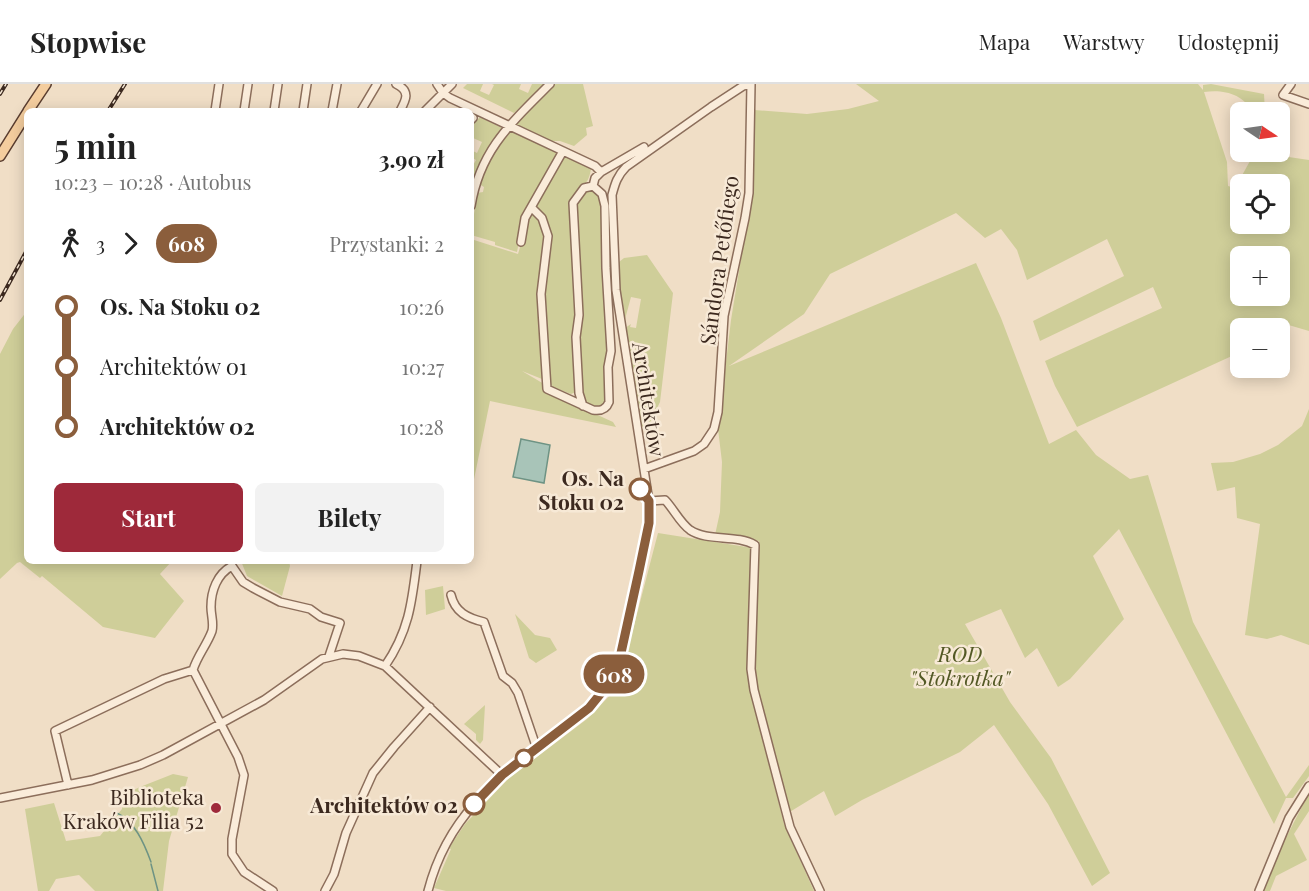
<!DOCTYPE html>
<html lang="pl">
<meta charset="utf-8">
<style>
:root{--surface:#fff;--page:#f2f2f2;--text:#222;--muted:#767676;--line:#e0e0e0;--accent:#9e293a}
body{margin:0;font-family:"Playfair Display",serif;background:var(--page);color:var(--text);height:100vh;display:flex;flex-direction:column;font-size:22px;white-space:nowrap}
*{box-sizing:border-box;margin:0}
p{font-size:20px;color:var(--muted)}
.icon{flex:none;width:33px;height:33px;fill:none;stroke:currentColor;stroke-width:2;stroke-linecap:round;stroke-linejoin:round}
.map{position:relative;flex:1;overflow:hidden}
.details{position:absolute;left:24px;top:24px;width:450px;height:456px;display:flex;flex-direction:column;background:var(--surface);border-radius:9px;box-shadow:0 3px 15px #0003}
.details>*{flex:none}
.badge{padding:0 12px;border-radius:20px;font-size:21px;line-height:39px}
.needle{width:39px;rotate:103deg}
.controls{position:absolute;left:1230px;top:18px;display:grid;gap:12px}
.controls a{display:grid;place-items:center;width:60px;height:60px;border-radius:9px;background:var(--surface);box-shadow:0 3px 15px #0003;font-size:30px}
.map>.badge{position:absolute;translate:-50% -50%;box-shadow:0 0 0 3px #fff}
.legs{display:flex;align-items:center;gap:9px;height:66px;padding:0 30px;font-size:20px}
.legs p{margin-inline-start:auto}
.summary{display:flex;align-items:center;justify-content:space-between;height:102px;padding:0 30px}
h1{font-size:33px;font-weight:700;line-height:45px}
.primary-button{display:flex;gap:12px;margin-top:auto;padding:12px 30px}
.primary-button a{flex:1;height:69px;border-radius:9px;background:var(--accent);color:#fff;font-size:24px;font-weight:700;line-height:69px;text-align:center}
.primary-button a+a{background:var(--page);color:var(--text)}
ul{padding:0 30px;list-style:none}
li{display:flex;align-items:center;gap:21px;height:60px;font-size:22px}
li i{display:grid;place-items:center;width:9px;height:100%;margin:0 8px;background:currentColor}
li i::after{content:'';width:15px;height:15px;margin:-8px;border:4px solid;border-radius:50%;background:var(--surface)}
li p{margin-inline-start:auto}
li:first-child i{background:linear-gradient(#0000 50%,currentColor 0)}
li:last-child i{background:linear-gradient(currentColor 50%,#0000 0)}
header{display:flex;align-items:center;gap:36px;box-sizing:border-box;height:84px;padding:0 30px;background:var(--surface);border-bottom:2px solid var(--line)}
header strong{font-size:28px}
nav{display:flex;gap:33px;margin-inline-start:auto;font-size:21px}
.map>svg:first-child{display:block}
.green{fill:#cfce99;fill-rule:evenodd}
.water{fill:#a8c4b8;stroke:#6e9384;stroke-width:1.5}
.lines{fill:none;stroke-linecap:round;stroke-linejoin:round}
.stream{stroke:#6e9384;stroke-width:1.5}
.minor-casing{stroke:#8c6e5b;stroke-width:10}
.major-casing{stroke:#5a3d2f;stroke-width:12}
.minor{stroke:#faecda;stroke-width:7}
.major{stroke:#f4cd9e;stroke-width:9}
.rail-casing{stroke:#3c291f;stroke-width:4}
.rail{stroke:#f7e9d6;stroke-width:1.5;stroke-dasharray:4.5;stroke-linecap:butt}
.line-1-casing{stroke:#fff;stroke-width:14}
.line-1{stroke:#8b5e3c;stroke-width:9}
.stop-1-dot{fill:#fff;stroke:#8b5e3c;stroke-width:3}
.poi-dot{fill:#9e293a;stroke:#f7e9d6;stroke-width:2}
.labels{text-anchor:middle;dominant-baseline:central;stroke-width:5;stroke-linejoin:round;paint-order:stroke}
.street-label{font-size:21px;fill:#3c291f;stroke:#f7e9d6}
.stop-label{font-size:21px;font-weight:bold;fill:#3c291f;stroke:#f7e9d6;text-anchor:end}
.park-label{font-size:21px;font-style:italic;fill:#535925;stroke:#f7e9d6}
.poi-label{font-size:21px;fill:#3c291f;stroke:#f7e9d6;text-anchor:end}
</style>
<header>
<strong>Stopwise</strong>
<nav><a>Mapa</a><a>Warstwy</a><a>Udostępnij</a></nav>
</header>
<div class="map">
<svg width="1309" height="807" viewBox="0 0 1309 807">
<rect width="100%" height="100%" fill="#f0dec6"/>
<path class="green" d="M467 0H483L480 7 489 11 494 1 492 0H521L519 5 528 9 532 0H545L514 29 463 4Z
M554 0H583L593 42 586 44 587 51 574 62 560 57H550L517 41V36Z
M856 0H1198L1203 6V1L1211 0 1264 10 1265 28H1252C1244 10 1223 5 1204 8L1227 78 1228 102 1235 104 1255 68H1268L1269 70 1309 76V247L1268 235 1252 244H1240V266L1233 268 1234 271 1077 343 1055 302 1045 277 1162 224 1153 203 1040 257 1033 237 1124 192 1107 155 1027 196 1017 166 1001 145 985 154 956 129 830 190 804 230 729 282 976 179 1001 234 1049 360 1076 346 1096 371 1130 395 1148 391 1193 538 1286 713 1309 681V692L1293 714H1286L1274 740 1119 445 1093 472 1124 535 1070 595 1058 603 1037 564 1025 574 1001 525 965 540 1010 618 1051 674 1110 789 1092 802 1048 720 994 641 960 668 862 716 835 732 824 707 788 729 754 593 759 457 715 451 720 428 722 378 718 345 731 236 754 95V26L807 30 848 25 879 17ZM1240 100H1280V140H1240ZM1240 172H1280V212H1240Z
M480 33 502 44 482 75 471 102V85L476 76 471 73V66L477 69 482 58 473 54 471 58V43Z
M509 46 558 69 524 132 517 168 495 161V158L471 151 477 109 483 108 484 103 479 100 486 79Z
M565 72 591 85C588 104 579 102 571 117L576 228 575 232 577 235 576 308 571 310 553 303 549 298 544 206 549 154 544 132 536 121Z
M591 105 601 113 609 268 608 315 604 322C594 325 587 322 583 312L579 251 582 234 576 126C578 117 581 107 591 105Z
M532 129C551 140 543 196 537 215L539 216 538 234 540 235 541 248 539 253 541 254 543 287 542 295 522 287 544 300 545 307 613 338 616 343 490 317 471 410V155L518 170 529 133Z
M647 171 673 209 660 318 647 345 640 342 625 244 631 240 630 243 636 244 641 215 631 213 624 239 619 206V178L624 174Z
M27 227V477H172L160 490 184 517 155 554 103 543 42 492 40 494 20 478 17 479 0 495V270L13 245Z
M1309 325V561L1281 551 1267 555 1245 551 1260 440 1237 434 1235 403 1217 407 1211 379 1233 378 1260 370 1278 361 1302 342Z
M658 449 753 464 748 598 784 740 814 807H446L434 804 451 765 449 764 465 740 509 694 587 635 618 603Z
M241 477H289L290 482 282 512 247 492Z
M443 502 445 525 426 531 425 506Z
M515 530 535 551 550 554 557 566 536 579 529 574Z
M485 621 483 656 480 660 476 656V650L464 640Z
M173 690 188 693 169 757 163 807H95L79 791 56 795 49 807H38L25 725 54 719 66 757 100 752 122 725 123 711 140 703Z
M1309 709V727L1294 750 1307 776 1276 792 1270 807H1262L1274 777Z"/>
<path class="water" d="M521 355 550 361 544 399 513 393Z"/>
<g class="lines">
<path class="stream" d="M115 728C135 737 144 759 151 778
M151 780 158 807"/>
<g class="minor-casing">
<path id="minor" d="M396 0C411 7 406 16 400 27
M437 0 443 9 450 14 595 82 601 88
M1291 0 1283 11 1309 20
M215 27 219 0
M244 27 248 0
M274 27 278 0
M303 27 307 0
M332 27 337 0
M361 27 377 0
M425 27 452 0
M471 36 473 34
M471 122C480 66 511 39 550 0
M532 124 542 134 548 152 541 210 547 305 593 326C600 327 606 326 609 318L608 283 611 267 606 184 605 122 602 110 593 102
M521 158 525 134 563 67
M583 322 579 309 576 253 579 231 573 119 584 104 593 102 595 94 601 88 644 63
M644 385 694 367 704 360 714 345 718 328 724 232 745 134 749 109 751 0
M649 417 665 416C673 424 680 439 690 446 708 458 736 450 755 461L751 585 754 606 790 743 820 807
M451 511C455 528 467 534 484 538L503 592 512 599 518 609 537 665
M385 582C409 547 412 518 417 477
M68 701 55 647 164 595 193 586
M0 714 92 696 140 681 163 671 264 616 322 575 343 570 359 572 385 582 502 691
M273 807 244 788 232 770V755L244 691 238 673 193 586C197 572 207 561 212 547 214 538 211 532 211 523 211 507 217 490 232 482L243 498 253 504 280 518 310 525 321 533 340 539 329 572
M325 807 334 790 346 749 373 689 394 663 430 623
M428 807C447 733 494 697 552 653 578 633 603 616 617 584L648 445 650 424 616 206 612 111C615 100 617 92 626 83L711 23 743 2 751 0
M1259 807 1289 734 1309 702"/>
</g>
<g class="major-casing">
<path id="major" d="M28 27 46 0
M0 72 27 29"/>
</g>
<use href="#minor" class="minor"/>
<use href="#major" class="major"/>
<g class="rail-casing">
<path id="rail" d="M0 10 6 0
M108 27 125 0
M0 216 27 166"/>
</g>
<use href="#rail" class="rail"/>
</g>
<g class="lines">
<g class="line-1-casing">
<path id="line-1" d="M474 720 502 691 589 624 610 598 619 578 639 487 649 439V417L640 405"/>
</g>
<use href="#line-1" class="line-1"/>
</g>
<g class="stop-1-dot">
<circle cx="640" cy="405" r="10"/>
<circle cx="524" cy="674" r="8"/>
<circle cx="474" cy="720" r="10"/>
</g>
<circle class="poi-dot" cx="216" cy="724" r="6"/>
<g class="labels">
<g class="street-label">
<text transform="translate(718 176) rotate(-82)">Sándora Petőfiego</text>
<text transform="translate(650 315) rotate(81)">Architektów</text>
</g>
<g class="stop-label">
<text x="624" y="393">Os. Na<tspan x="624" dy="24">Stoku 02</tspan></text>
<text x="458" y="720">Architektów 02</text>
</g>
<g class="park-label">
<text x="960" y="569">ROD<tspan x="960" dy="24">"Stokrotka"</tspan></text>
</g>
<g class="poi-label">
<text x="204" y="712">Biblioteka<tspan x="204" dy="24">Kraków Filia 52</tspan></text>
</g>
</g>
</svg>
<div class="controls">
<a><svg class="needle" viewBox="-14 -14 28 28"><path d="M0-13l5 13h-10z" fill="#e53935"/><path d="M0 13l5-13h-10z" fill="#767676"/></svg></a>
<a><svg class="icon" aria-label="locate" viewBox="0 0 24 24"><circle cx="12" cy="12" r="6"/><path d="M12 2v4M12 18v4M2 12h4M18 12h4"/></svg></a>
<a>+</a>
<a>−</a>
</div>
<b class="badge" style="left:614px;top:590px;background:#8b5e3c;color:#fff">608</b>
<section class="details">
<div class="summary"><div><h1>5 min</h1><p>10:23 – 10:28 · Autobus</p></div><b>3.90 zł</b></div>
<div class="legs"><svg class="icon" aria-label="walk" viewBox="0 0 24 24"><circle cx="13" cy="4" r="2"/><path d="M13 8l-2 6 4 7M11 14l-3 7M7 12l3-4h3l4 4"/></svg>3<svg class="icon" aria-label="forward" viewBox="0 0 24 24"><path d="M9 5l7 7-7 7"/></svg><b class="badge" style="background:#8b5e3c;color:#fff">608</b><p>Przystanki: 2</p></div>
<ul>
<li><i style="color:#8b5e3c"></i><b>Os. Na Stoku 02</b><p>10:26</p></li>
<li><i style="color:#8b5e3c"></i><span>Architektów 01</span><p>10:27</p></li>
<li><i style="color:#8b5e3c"></i><b>Architektów 02</b><p>10:28</p></li>
</ul>
<div class="primary-button"><a>Start</a><a>Bilety</a></div>
</section>
</div>
